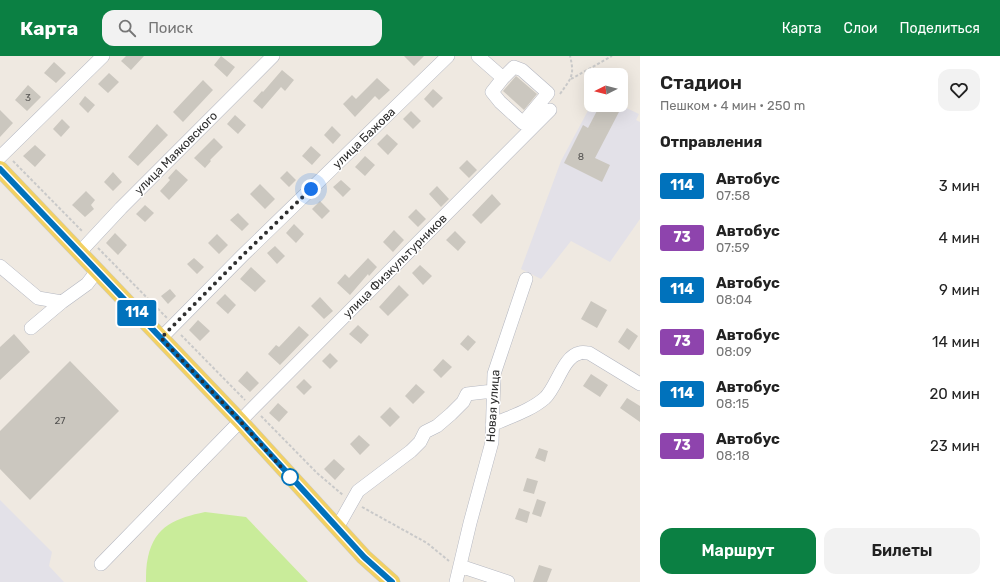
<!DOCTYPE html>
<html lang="ru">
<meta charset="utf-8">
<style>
:root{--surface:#fff;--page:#f2f2f2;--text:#222;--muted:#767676;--accent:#0b8043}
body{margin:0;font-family:Rubik,sans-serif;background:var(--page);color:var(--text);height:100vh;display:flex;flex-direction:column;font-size:15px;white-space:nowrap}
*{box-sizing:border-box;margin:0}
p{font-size:13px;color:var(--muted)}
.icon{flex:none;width:22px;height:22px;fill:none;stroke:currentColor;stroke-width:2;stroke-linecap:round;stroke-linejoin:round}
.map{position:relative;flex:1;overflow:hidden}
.sheet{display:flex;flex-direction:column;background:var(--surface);width:360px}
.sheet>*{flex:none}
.badge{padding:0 8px;border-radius:3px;font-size:14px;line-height:26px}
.needle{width:26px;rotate:264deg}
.controls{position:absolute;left:584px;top:12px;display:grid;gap:8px}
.controls a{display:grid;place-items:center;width:44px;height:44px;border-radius:8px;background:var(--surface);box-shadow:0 4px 16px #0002;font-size:20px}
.you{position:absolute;width:20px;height:20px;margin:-10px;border:3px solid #fff;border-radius:50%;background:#1a73e8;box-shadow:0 0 0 6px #1a73e833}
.map>.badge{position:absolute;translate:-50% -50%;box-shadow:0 0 0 2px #fff}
h2{padding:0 20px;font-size:15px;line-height:36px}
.round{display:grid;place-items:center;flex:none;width:42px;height:42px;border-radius:12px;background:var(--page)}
.overview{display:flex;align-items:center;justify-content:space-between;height:68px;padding:0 20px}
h1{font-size:19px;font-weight:600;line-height:30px}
.primary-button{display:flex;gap:8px;margin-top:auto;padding:8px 20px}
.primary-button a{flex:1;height:46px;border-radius:12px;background:var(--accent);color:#fff;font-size:16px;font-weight:600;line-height:46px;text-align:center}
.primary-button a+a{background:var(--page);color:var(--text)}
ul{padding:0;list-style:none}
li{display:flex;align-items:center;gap:12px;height:52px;padding:0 20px}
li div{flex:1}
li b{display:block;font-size:15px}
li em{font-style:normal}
li .badge{min-width:44px;font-weight:700;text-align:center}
header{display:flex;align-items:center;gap:24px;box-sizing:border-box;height:56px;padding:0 20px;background:var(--accent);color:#fff}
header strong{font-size:19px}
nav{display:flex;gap:22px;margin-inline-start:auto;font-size:14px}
.search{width:280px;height:36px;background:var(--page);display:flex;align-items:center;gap:10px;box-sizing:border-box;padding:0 14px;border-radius:12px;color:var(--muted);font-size:15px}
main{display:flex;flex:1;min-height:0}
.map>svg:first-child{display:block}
.industrial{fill:#e3e1e8}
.pitch{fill:#c9ec9a}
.building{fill:#cbc7bf}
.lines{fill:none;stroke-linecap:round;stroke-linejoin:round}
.minor-casing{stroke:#b4b7c1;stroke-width:14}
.major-casing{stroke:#c9c9c9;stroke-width:17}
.path{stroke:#c9c9c9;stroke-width:2;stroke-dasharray:3 2;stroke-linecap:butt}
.minor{stroke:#fff;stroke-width:13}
.major{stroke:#f2d163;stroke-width:16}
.line-casing{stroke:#fff;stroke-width:9}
.line{stroke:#0072bc;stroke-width:6}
.walk{stroke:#2e2e2e;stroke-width:4;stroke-dasharray:0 7.2}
.stop-dot{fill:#fff;stroke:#0072bc;stroke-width:2}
.labels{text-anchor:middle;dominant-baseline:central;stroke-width:3;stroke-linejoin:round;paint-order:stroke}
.number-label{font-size:10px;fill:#555452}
.street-label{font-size:12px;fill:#2e2e2e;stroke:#fff}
</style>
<header>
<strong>Карта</strong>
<div class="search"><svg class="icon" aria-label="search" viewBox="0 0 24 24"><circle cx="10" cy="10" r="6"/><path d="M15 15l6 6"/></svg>Поиск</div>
<nav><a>Карта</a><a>Слои</a><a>Поделиться</a></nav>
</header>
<main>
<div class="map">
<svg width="640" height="526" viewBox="0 0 640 526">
<rect width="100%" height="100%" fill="#efe9e1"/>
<path class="industrial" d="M591 49H620L639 58 636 64 640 66V163L610 206 571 185 541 223 521 213 561 105Z
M0 444 52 496 49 510 64 526H0Z"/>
<path class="pitch" d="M205 456 246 461 308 526H146C146 518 146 509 148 501 155 469 177 462 205 456Z"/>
<path class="building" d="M126 0H144L131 14 121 5Z
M221 0 235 11 227 21 214 9Z
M404 0H424L414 10Z
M54 6 66 17 56 27 44 17Z
M282 14 294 24 285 35 281 31 262 53 253 45 262 35 263 36Z
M109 17 119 26 108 37 98 28Z
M516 20 537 38 524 54 503 35Z
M377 22 390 34 379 44 375 40 355 61 343 48 352 39 356 43Z
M203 24 213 34 183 66 173 56Z
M28 29 41 41 27 55 15 44Z
M433 33 443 42 433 52 424 43Z
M85 40 95 49 88 57 79 48Z
M600 49H610L620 54 595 102 610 109 602 126 564 107 583 69 588 72Z
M0 54 13 67 0 81Z
M411 55 421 65 413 73 403 63Z
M235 59 246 69 238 78 227 68Z
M62 63 70 71 61 81 53 73Z
M157 68 168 79 138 110 128 101Z
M332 70 341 79 333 88 324 79Z
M387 78 398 88 388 99 377 88Z
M214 82 223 91 210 104 211 105 205 112 194 102Z
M35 89 46 99 35 111 23 100Z
M311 90 321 99 312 109 302 100Z
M365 100 375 109 365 120 355 111Z
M467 104 477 114 469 122 459 112Z
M176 113 188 124 169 144 160 135 170 124 168 122Z
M287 115 296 124 289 131 280 122Z
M113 116 122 126 113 135 104 126Z
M341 124 351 133 343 141 333 131Z
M260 128 275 143 265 153 250 138Z
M437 130 449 143 441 151 429 138Z
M86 135 95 144 91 149 94 153 85 161 72 149Z
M492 138 501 148 481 168 472 159Z
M320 145 330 155 322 163 312 153Z
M145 149 154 157 145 166 136 158Z
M416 153 426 163 418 171 408 161Z
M238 157 249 168 242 175 230 164Z
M294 168 304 178 296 187 286 177Z
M394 174 404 184 393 196 383 186Z
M455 175 466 186 458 195 446 184Z
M115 177 127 189 118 199 106 187Z
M217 178 228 189 219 198 208 187Z
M275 190 285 200 277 208 267 197Z
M194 202 204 211 197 218 187 208Z
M368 202 377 211 369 220 368 218 350 239 337 227 345 218 349 222Z
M420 209 432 220 423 229 412 217Z
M251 211 266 225 255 236 240 223Z
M399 229 409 239 388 260 379 251Z
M170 233 176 240 168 248 161 240Z
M225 238 236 249 228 258 216 247Z
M320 241 333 255 324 263 311 250Z
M591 245 607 254 597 272 581 263Z
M198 264 210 275 200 285 189 274Z
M358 269 369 279 361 288 349 278Z
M299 270 309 279 280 309 268 298 276 289 279 291Z
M627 272 638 280 629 294 618 286Z
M14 278 30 296 0 324V291Z
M468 279 476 286 468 295 460 288Z
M330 297 338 305 330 313 322 305Z
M443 303 452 311 441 322 433 314Z
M70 305 119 355 30 444 0 413V375Z
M247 315 259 327 250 336 238 325Z
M591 318 608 329 600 341 583 330Z
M304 323 312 331 304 339 296 331Z
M416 328 425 336 413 348 405 340Z
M627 342 640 350V366L620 352Z
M278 347 288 356 279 366 269 357Z
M390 351 400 361 390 371 380 361Z
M359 379 370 389 360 399 350 388Z
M539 392 548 395 545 406 535 402Z
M334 403 345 413 335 424 324 413Z
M527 422 538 425 534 438 523 435Z
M537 443 546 446 541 461 532 458Z
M519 452 530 456 527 467 515 463Z
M539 509 552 513 547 526H533Z"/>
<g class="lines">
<g class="minor-casing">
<path id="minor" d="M478 0 503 22
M514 11 522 14 548 37 523 67 500 46 492 36 503 22Z
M0 101 103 0
M80 196 121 152 273 0
M0 210 38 242 62 246 87 228 97 215
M31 272 62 246
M161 282 243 199 448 0
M492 369C509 361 530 355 545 342 557 331 563 300 580 297 582 296 586 297 589 297L640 328
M337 472 358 435 411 395 420 386 425 376 437 370 451 358 463 346 467 338 493 335
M101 508 253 352 550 54
M460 510 508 526
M456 526 470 467 492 386 494 318 526 223"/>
</g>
<g class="major-casing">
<path id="major" d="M0 113 240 365 364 501 392 526"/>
</g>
<path class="path" d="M571 23 612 0
M560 38C571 22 575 20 570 0
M13 105 83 176
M98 192 167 262
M181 279 245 344
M261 360 317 417 343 439
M362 451 427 487 449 505"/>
<use href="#minor" class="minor"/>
<use href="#major" class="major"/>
</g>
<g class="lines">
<g class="line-casing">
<path id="line" d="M0 113 240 365 364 501 392 526"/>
</g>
<use href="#line" class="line"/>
<path class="walk" d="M290 421 240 365 161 282 243 199 311 133"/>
</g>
<circle class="stop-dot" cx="290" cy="421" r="8"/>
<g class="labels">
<g class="number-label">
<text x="28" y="42">3</text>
<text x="581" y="101">8</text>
<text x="60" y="365">27</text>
</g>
<g class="street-label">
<text transform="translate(364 82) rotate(-44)">улица Бажова</text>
<text transform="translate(176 97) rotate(-45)">улица Маяковского</text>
<text transform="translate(395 210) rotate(-45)">улица Физкультурников</text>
<text transform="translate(493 350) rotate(-86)">Новая улица</text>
</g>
</g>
</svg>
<div class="controls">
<a><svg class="needle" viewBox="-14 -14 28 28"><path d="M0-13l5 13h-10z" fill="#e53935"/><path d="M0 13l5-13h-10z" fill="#767676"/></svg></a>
</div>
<div class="you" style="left:311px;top:133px"></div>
<b class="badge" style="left:137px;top:257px;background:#0072bc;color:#fff">114</b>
</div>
<section class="sheet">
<div class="overview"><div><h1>Стадион</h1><p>Пешком · 4 мин · 250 m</p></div><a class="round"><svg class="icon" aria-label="heart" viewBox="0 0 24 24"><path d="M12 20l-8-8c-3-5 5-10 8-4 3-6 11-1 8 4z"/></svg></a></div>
<h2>Отправления</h2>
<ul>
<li><span class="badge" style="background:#0072bc;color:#fff">114</span><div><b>Автобус</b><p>07:58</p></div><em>3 мин</em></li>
<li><span class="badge" style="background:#8e44ad;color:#fff">73</span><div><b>Автобус</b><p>07:59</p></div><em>4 мин</em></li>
<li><span class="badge" style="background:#0072bc;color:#fff">114</span><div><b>Автобус</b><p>08:04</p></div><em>9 мин</em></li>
<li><span class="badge" style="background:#8e44ad;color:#fff">73</span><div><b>Автобус</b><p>08:09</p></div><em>14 мин</em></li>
<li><span class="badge" style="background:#0072bc;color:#fff">114</span><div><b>Автобус</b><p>08:15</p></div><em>20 мин</em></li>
<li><span class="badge" style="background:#8e44ad;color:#fff">73</span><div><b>Автобус</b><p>08:18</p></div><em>23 мин</em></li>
</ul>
<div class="primary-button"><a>Маршрут</a><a>Билеты</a></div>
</section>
</main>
